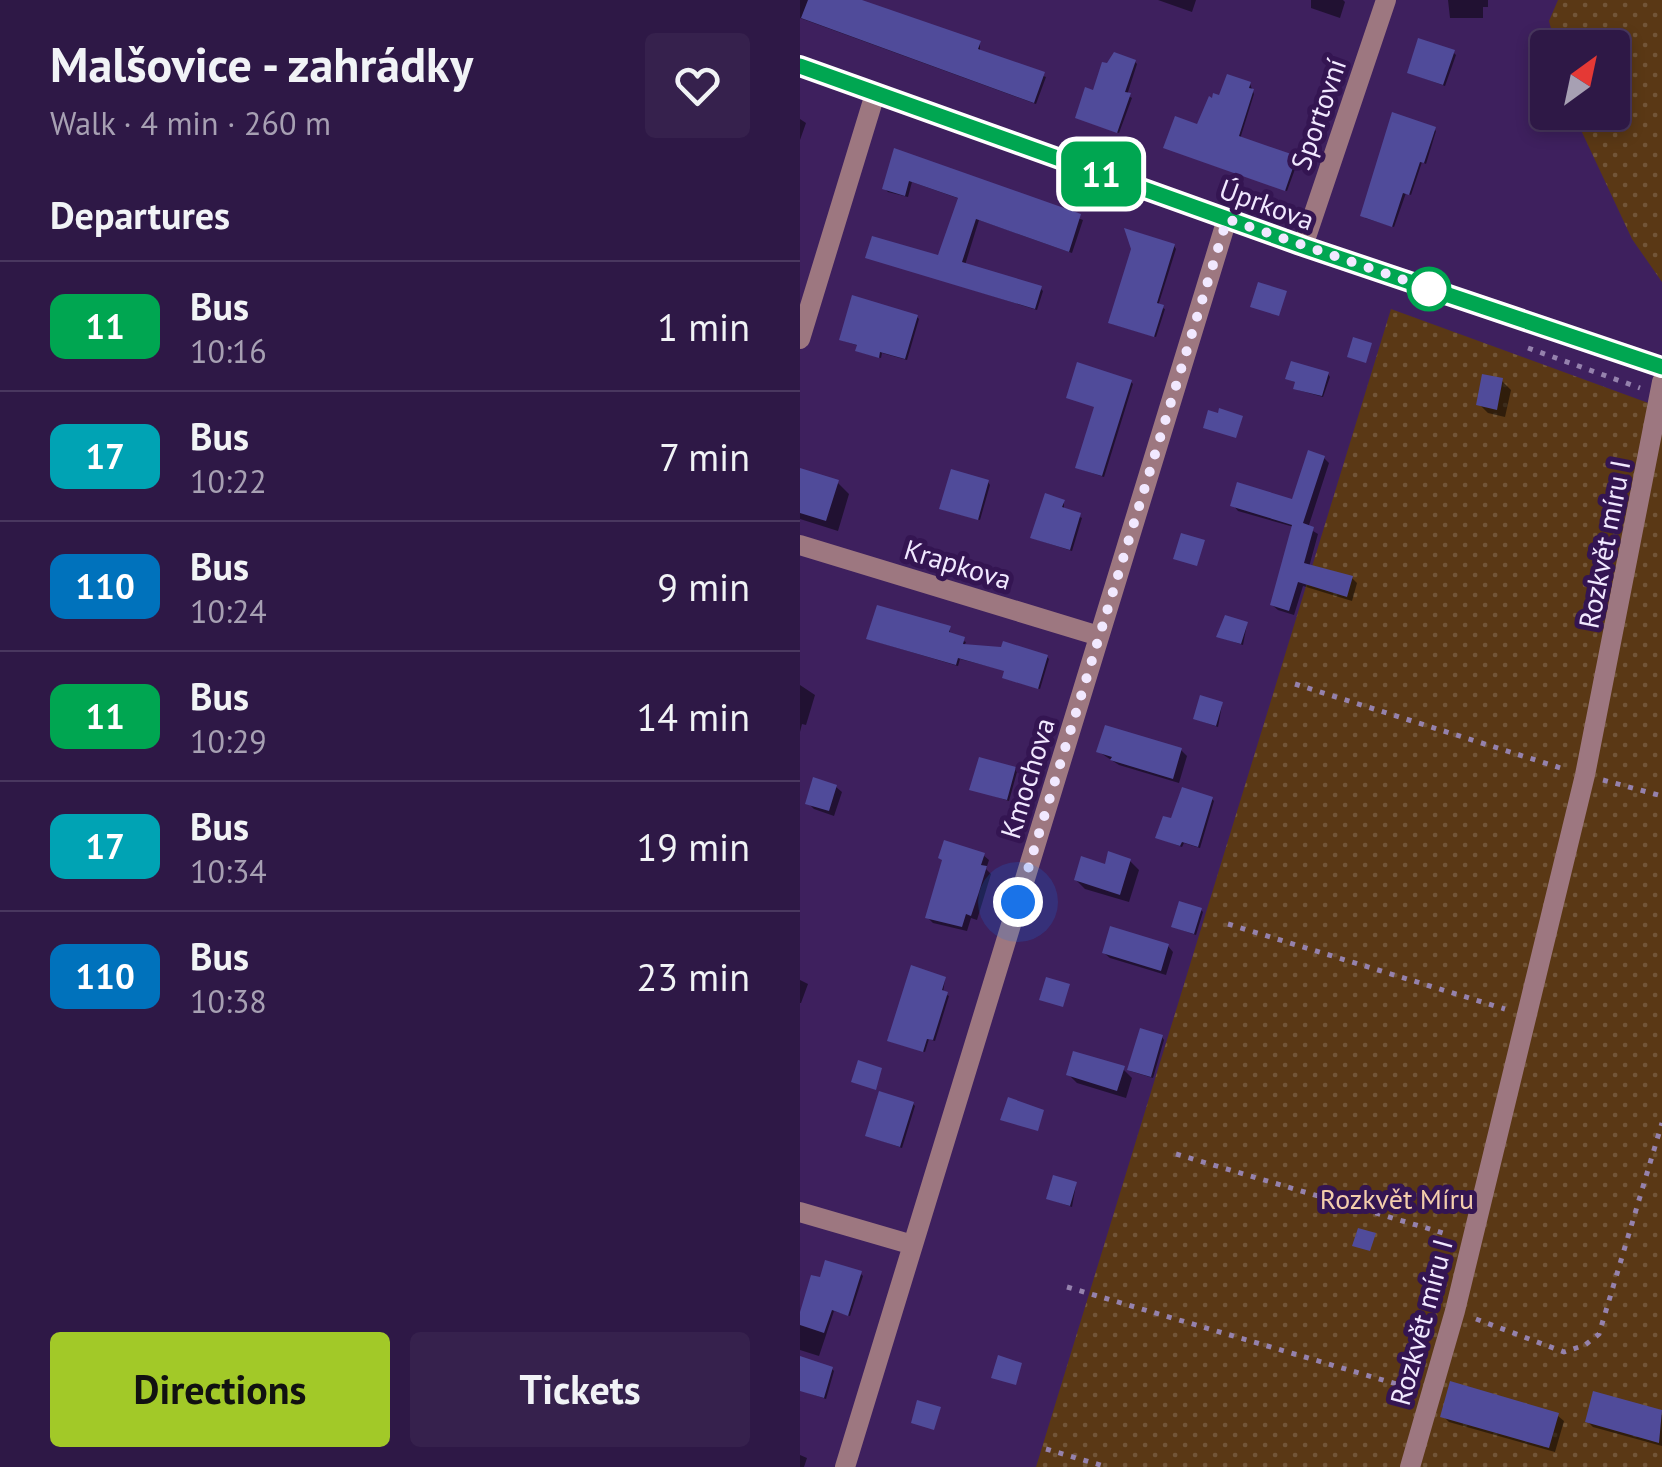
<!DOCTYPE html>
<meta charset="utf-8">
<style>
:root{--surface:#2e1846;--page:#36214d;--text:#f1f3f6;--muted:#a7a0b3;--line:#49375f;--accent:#a2c928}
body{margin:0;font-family:"PT Sans",sans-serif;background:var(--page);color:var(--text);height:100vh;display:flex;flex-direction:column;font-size:38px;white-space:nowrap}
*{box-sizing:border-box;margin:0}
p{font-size:32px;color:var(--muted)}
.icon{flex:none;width:55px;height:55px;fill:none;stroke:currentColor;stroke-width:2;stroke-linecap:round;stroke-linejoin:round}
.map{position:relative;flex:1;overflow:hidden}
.panel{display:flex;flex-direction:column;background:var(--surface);width:800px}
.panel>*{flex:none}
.badge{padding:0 20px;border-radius:15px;font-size:35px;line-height:65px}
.needle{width:65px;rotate:33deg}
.fabs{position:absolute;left:730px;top:30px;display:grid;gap:20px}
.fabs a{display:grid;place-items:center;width:100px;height:100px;border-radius:10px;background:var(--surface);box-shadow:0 5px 15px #0003,0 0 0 2px var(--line);font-size:50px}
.you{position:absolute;width:50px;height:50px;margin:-25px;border:8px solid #fff;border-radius:50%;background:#1a73e8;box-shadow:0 0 0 15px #1a73e833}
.map>.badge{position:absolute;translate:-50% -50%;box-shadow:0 0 0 5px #fff}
h2{padding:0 50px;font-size:38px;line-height:90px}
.round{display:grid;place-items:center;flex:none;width:105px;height:105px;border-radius:10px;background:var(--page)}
.summary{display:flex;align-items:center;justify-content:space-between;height:170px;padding:0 50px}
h1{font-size:48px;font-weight:700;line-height:75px}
.primary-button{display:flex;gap:20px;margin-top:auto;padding:20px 50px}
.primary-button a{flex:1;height:115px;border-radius:10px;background:var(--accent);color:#111;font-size:40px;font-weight:700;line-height:115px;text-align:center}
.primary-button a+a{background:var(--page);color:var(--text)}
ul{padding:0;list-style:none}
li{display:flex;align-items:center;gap:30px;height:130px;padding:0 50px;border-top:2px solid var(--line)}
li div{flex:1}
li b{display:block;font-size:38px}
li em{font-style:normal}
li .badge{min-width:110px;font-weight:700;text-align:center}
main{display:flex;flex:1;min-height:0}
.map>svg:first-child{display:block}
.garden{fill:url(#garden-dots)}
.shadow{fill:#0007}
.building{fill:#504b9a}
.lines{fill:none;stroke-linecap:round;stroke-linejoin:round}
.path{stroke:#9582ad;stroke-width:5;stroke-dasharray:5 8;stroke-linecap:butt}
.street{stroke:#9d7780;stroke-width:20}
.secondary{stroke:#d99eac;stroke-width:20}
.line-casing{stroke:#fff;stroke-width:22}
.line{stroke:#00a651;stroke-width:15}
.walk{stroke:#f1e8ff;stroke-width:10;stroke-dasharray:0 18}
.stop-dot{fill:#fff;stroke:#00a651;stroke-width:5}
.labels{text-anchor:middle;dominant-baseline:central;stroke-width:10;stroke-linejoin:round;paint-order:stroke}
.street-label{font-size:28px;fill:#f1e8ff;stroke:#341552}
.park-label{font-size:28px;fill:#f3cdac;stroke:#341552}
</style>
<main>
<section class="panel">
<div class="summary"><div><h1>Malšovice - zahrádky</h1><p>Walk · 4 min · 260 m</p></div><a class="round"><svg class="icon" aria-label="heart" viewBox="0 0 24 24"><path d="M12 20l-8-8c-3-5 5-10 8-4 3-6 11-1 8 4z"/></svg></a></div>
<h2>Departures</h2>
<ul>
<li><span class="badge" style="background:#00a651;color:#fff">11</span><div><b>Bus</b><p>10:16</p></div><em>1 min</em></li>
<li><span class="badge" style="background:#00a3b4;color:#fff">17</span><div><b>Bus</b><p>10:22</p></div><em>7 min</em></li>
<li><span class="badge" style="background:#0072bc;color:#fff">110</span><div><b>Bus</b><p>10:24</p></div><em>9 min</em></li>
<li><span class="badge" style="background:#00a651;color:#fff">11</span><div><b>Bus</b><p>10:29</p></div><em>14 min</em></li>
<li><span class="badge" style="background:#00a3b4;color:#fff">17</span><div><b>Bus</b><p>10:34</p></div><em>19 min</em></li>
<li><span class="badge" style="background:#0072bc;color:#fff">110</span><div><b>Bus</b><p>10:38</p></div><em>23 min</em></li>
</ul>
<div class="primary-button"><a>Directions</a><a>Tickets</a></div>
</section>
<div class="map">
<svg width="862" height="1467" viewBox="0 0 862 1467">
<defs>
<pattern id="garden-dots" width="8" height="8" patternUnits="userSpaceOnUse" patternTransform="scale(2.5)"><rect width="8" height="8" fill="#5a3815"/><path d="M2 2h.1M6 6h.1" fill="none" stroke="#725538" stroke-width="1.8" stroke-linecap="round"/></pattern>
</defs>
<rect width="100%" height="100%" fill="#3e205e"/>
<path class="garden" d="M758 0H862V282L832 239 773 113 812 112V48L756 47 749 21Z
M591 309 862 408V1467H236Z"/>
<path class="shadow" d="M0 0H60L180 43V52L246 77 236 104 0 18Z
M358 0H396L392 12Z
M511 0H543L545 2 540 18 511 8Z
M648 0H688V7H683V18H650Z
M653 52 656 55 645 86 612 74Z
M335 62 337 64 327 95 332 98 319 133 280 119 295 93Z
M450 84 454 94 440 139 498 161 487 191 368 149 398 127 421 98Z
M0 119 6 123 0 140Z
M634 129 636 131 626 164 622 162 611 195 606 193 594 227 565 218Z
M95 151 283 220 272 253 179 220 165 265 240 288 243 291 237 310 68 257 140 258 160 199 112 182 108 197 88 192 85 189Z
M374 246 376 249 358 306 365 309 356 337 312 324Z
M117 317 119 319 107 360 82 353 81 358 60 352 59 346 44 341Z
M528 374 530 377 523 397 498 390 497 383 487 379Z
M702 381 711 390 705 417 688 413 679 404Z
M331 382 333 384 304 477 280 469 297 407 269 397Z
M524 458 529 463 508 528 518 534 509 567 552 578 557 583 552 601 503 586 494 615 478 610 472 605 494 527 438 511 433 505 493 502Z
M0 471 37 482 49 494 38 531 0 519Z
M188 482 190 485 180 520 144 510Z
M264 502V510L282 518 272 551 235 539Z
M447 624 443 645 419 637Z
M150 628V635L166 642 164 646 247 657 249 659 240 689 207 679V671L160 659 158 666 71 640Z
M0 685 15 695 6 725 2 724 0 732Z
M422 705 418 727 398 720Z
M381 750 387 756 379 783 319 765 299 752Z
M215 769 217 772 209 801 172 789Z
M36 787 42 792 34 816 14 809 8 803Z
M412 799 414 801 400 848 384 843 382 847 358 838 373 821Z
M183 855 189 860 186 869 191 874 177 920 171 918 167 931 133 923 128 918Z
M330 861 339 870 329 902 285 889 276 880Z
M401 910 403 912 396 935 376 928Z
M368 946 373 952 366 975 310 958 304 953Z
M145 979 143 993 149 996 135 1041 129 1039 125 1052 92 1042Z
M0 980 8 984 1 1003H0Z
M362 1037 364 1040 353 1078 330 1071Z
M323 1069 332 1078 326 1098 277 1083 268 1074Z
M113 1104 115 1106 102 1148 68 1136Z
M276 1185 272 1207 249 1199Z
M61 1274 63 1276 50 1316 34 1311 19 1356 0 1350V1321Z
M32 1369 34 1371 26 1399 0 1390V1375Z
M795 1395 862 1415V1446L793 1427 788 1422Z
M643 1416H758L764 1421 755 1452 649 1422Z
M0 1455 7 1458 4 1467H0Z"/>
<path class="building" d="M8 0H62L181 41 178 49 245 72 234 103 1 18Z
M618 38 655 50 643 85 607 73Z
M314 52 336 60 325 92 331 93 317 133 275 118 285 87 293 90 302 62 307 63Z
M427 74 451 82 449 88 454 89 439 136 497 156 485 191 363 148 375 116 397 124 409 96 412 98 413 93 419 95Z
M592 112 636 127 624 163 620 162 609 195 603 193 592 227 560 216Z
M94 148 281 214 269 252 176 219 162 262 242 286 235 309 65 258 72 236 138 255 158 198 109 181 105 196 82 189Z
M324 228 375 244 357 303 364 305 354 337 308 323 331 249Z
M458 282 487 291 479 316 450 307Z
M52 295 118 315 105 359 80 352 79 358 55 351 57 345 39 340Z
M553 337 572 343 566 363 547 357Z
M491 361 529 372 522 396 493 389 495 382 485 379Z
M277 362 332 380 302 476 275 468 294 407 266 398Z
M682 374 703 378 697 410 676 405Z
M419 408 443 416 436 438 403 428 408 410 418 413Z
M508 450 525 456 503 523 514 527 504 563 553 576 547 597 498 582 489 611 470 605 492 525 430 506 437 482 492 499Z
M0 468 39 480 26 521 0 513Z
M151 469 189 480 178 520 139 509Z
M245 493 265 500 262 507 281 513 270 550 230 538Z
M381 533 405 540 397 566 373 559Z
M77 605 151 626 149 632 165 637 163 644 201 647 203 641 248 655 238 689 202 678 204 671 158 658 156 665 66 639Z
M425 615 448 622 441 644 416 637Z
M400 695 423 702 416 726 393 719Z
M305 725 382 748 373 779 310 760 312 757 296 752Z
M179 757 216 767 207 800 169 790Z
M13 777 37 785 29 811 5 804Z
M382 787 413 797 398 847 382 842 380 846 355 838 363 816 371 818Z
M144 840 185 853 181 865 187 866 179 892 171 916 166 914 162 927 125 918 142 860 138 858Z
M308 851 331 859 320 895 274 880 281 856 305 864Z
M379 901 402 908 394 934 371 927Z
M310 926 369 944 361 971 302 953Z
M111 965 146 977 142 990 148 992 133 1040 127 1039 123 1052 87 1041Z
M246 977 270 984 263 1007 239 1000Z
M340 1028 363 1035 351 1077 327 1070Z
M273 1051 325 1066 317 1091 266 1075Z
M58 1060 82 1068 76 1090 51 1082Z
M79 1091 114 1102 100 1147 65 1136Z
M208 1097 244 1110 238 1131 200 1120Z
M253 1175 277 1182 270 1206 246 1199Z
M558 1228 576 1233 570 1251 552 1246Z
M25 1260 62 1271 48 1316 32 1310 24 1333 0 1325V1312L11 1275 20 1277Z
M198 1355 222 1363 216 1385 191 1378Z
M0 1356 33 1367 24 1398 0 1391Z
M650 1381 759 1413 749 1448 640 1417Z
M793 1391 862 1410 859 1443 785 1422Z
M117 1400 141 1407 134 1430 111 1423Z"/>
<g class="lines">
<path class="path" d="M728 348 840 388
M495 684 764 769
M803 780 862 796
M428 924 705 1009
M376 1154 650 1235
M267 1287 610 1388
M676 1319 764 1352 785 1345 799 1334 862 1123
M246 1449 307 1467"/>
<path class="street" d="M503 246 586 0
M0 339 75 94
M0 545 299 636
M0 1212 113 1245
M45 1467 427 219
M610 1467 655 1311 785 775 862 382"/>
<path class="secondary" d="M0 66 503 246 862 367"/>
</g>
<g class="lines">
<g class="line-casing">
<path id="line" d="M0 66 503 246 862 367"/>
</g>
<use href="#line" class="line"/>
<path class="walk" d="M218 902 427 219 645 294 629 289"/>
</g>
<circle class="stop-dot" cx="629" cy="289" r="20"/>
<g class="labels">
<g class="street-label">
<text transform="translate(518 114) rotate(-71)">Sportovní</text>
<text transform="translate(467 204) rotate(20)">Úprkova</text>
<text transform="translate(804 544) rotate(-79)">Rozkvět míru I</text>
<text transform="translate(158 564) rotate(17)">Krapkova</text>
<text transform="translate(227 778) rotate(-73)">Kmochova</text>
<text transform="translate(621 1322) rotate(-75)">Rozkvět míru I</text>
</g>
<g class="park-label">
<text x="597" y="1198">Rozkvět Míru</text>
</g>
</g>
</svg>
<div class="fabs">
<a><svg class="needle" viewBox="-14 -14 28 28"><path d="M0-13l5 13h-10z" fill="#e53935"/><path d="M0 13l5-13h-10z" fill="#a7a0b3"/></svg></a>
</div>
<div class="you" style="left:218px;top:902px"></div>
<b class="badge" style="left:301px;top:174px;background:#00a651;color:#fff">11</b>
</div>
</main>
